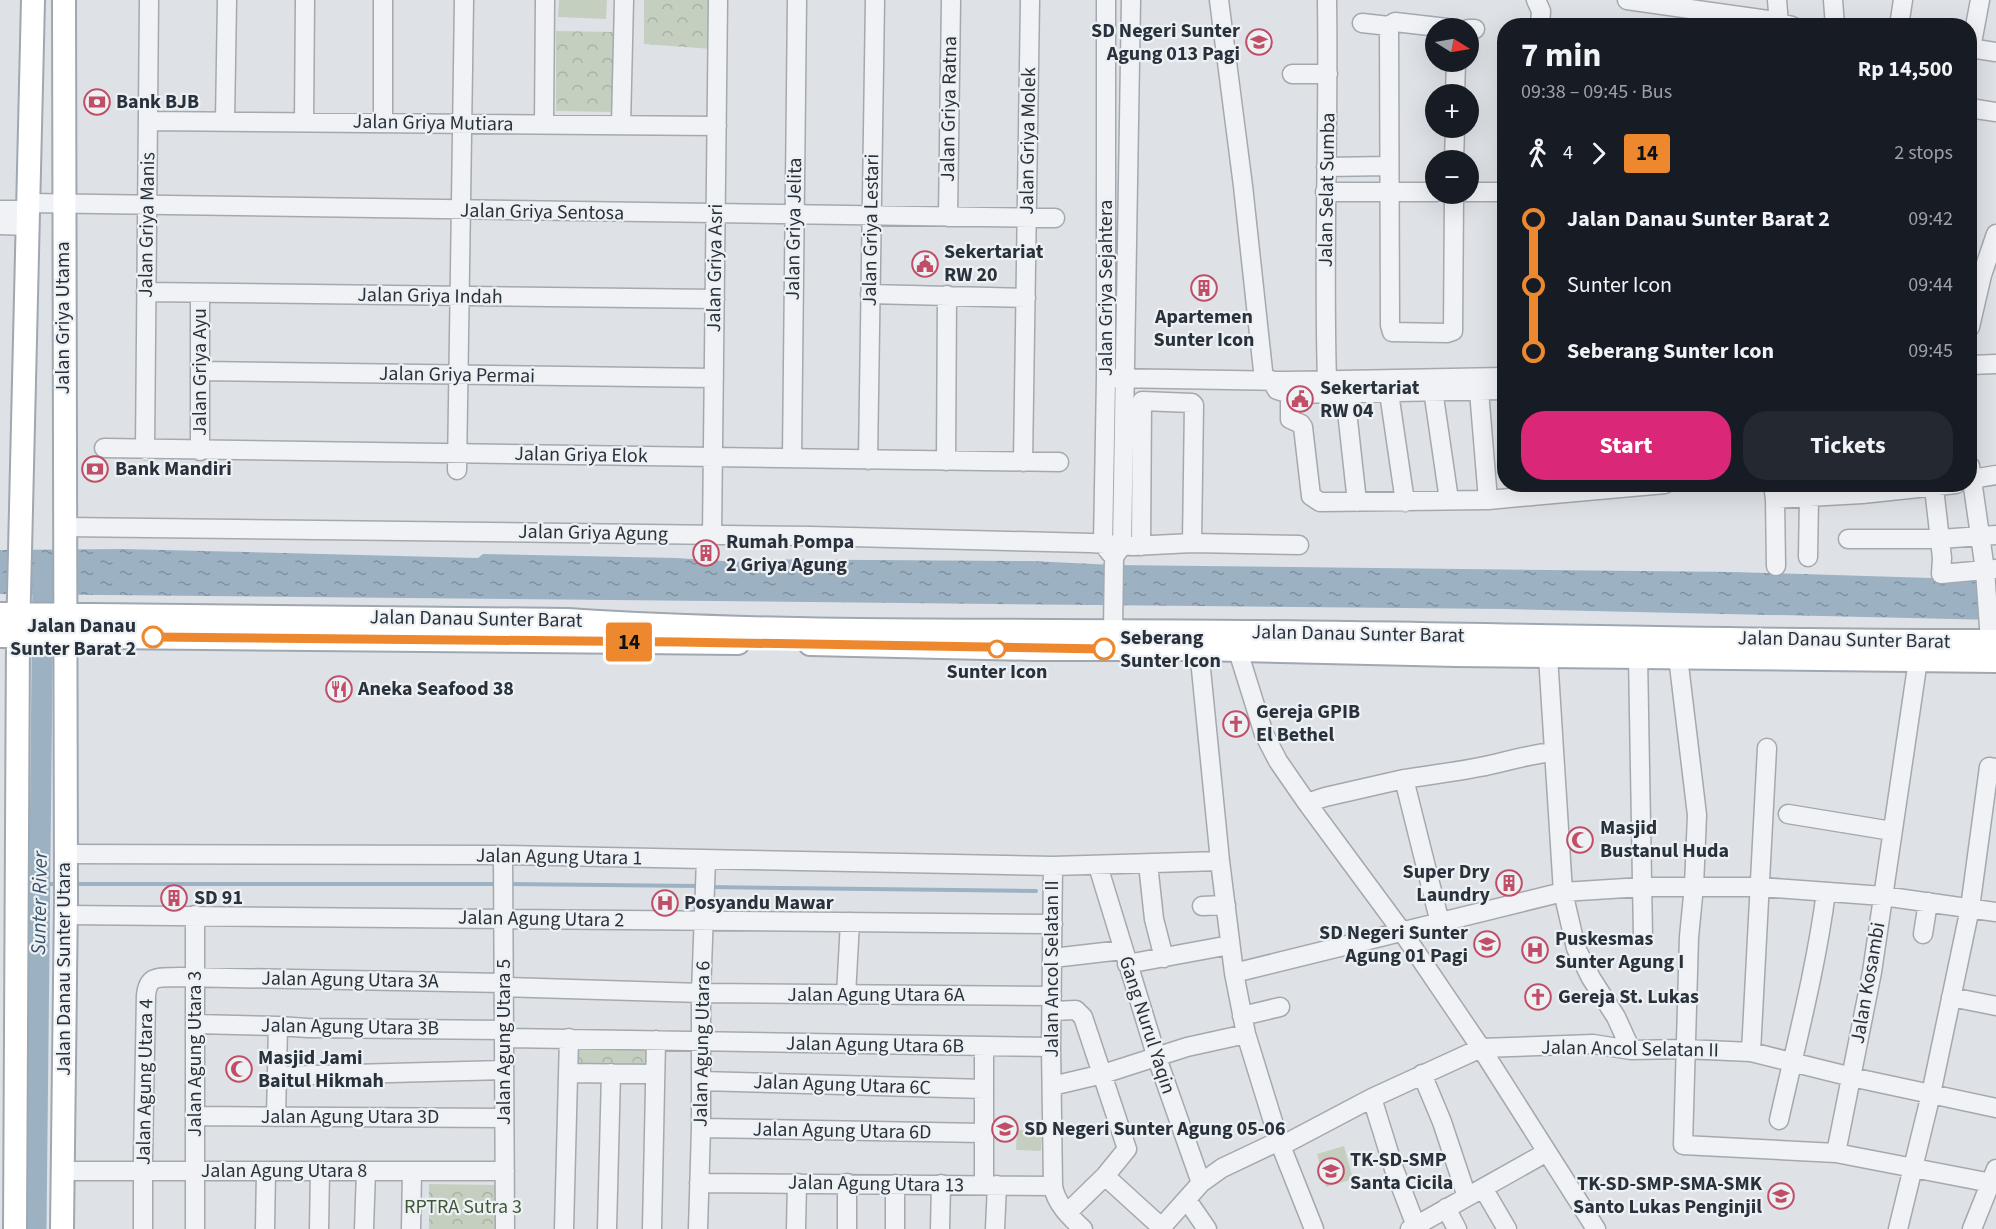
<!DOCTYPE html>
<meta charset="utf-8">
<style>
:root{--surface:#171b24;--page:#242831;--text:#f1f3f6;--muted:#9ea1a6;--accent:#db2777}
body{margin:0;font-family:"Source Sans 3",sans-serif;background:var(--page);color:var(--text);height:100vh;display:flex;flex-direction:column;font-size:22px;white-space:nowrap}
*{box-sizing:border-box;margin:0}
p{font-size:20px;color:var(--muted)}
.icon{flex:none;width:33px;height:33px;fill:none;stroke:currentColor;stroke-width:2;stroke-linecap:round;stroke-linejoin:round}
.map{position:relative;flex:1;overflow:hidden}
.drawer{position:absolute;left:1497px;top:18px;width:480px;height:474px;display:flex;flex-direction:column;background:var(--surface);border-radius:24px;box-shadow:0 6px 24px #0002}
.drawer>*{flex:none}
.badge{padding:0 12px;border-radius:4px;font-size:21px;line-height:39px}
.needle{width:39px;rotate:101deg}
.buttons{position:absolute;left:1425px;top:18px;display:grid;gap:12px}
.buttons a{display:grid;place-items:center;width:54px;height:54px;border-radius:50%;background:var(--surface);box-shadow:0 6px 24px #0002;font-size:30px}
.map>.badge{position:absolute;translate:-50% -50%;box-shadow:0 0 0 3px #fff}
.legs{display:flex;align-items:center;gap:9px;height:66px;padding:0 24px;font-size:20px}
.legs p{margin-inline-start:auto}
.overview{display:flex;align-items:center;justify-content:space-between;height:102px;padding:0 24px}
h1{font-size:33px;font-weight:700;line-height:45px}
.cta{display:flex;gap:12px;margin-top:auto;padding:12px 24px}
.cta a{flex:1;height:69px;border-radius:24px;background:var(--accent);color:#fff;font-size:24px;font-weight:700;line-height:69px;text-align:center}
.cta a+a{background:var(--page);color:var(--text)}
ul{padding:0 24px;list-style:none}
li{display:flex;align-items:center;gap:21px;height:66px;font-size:22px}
li i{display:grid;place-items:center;width:9px;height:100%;margin:0 8px;background:currentColor}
li i::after{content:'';width:15px;height:15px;margin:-8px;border:4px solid;border-radius:50%;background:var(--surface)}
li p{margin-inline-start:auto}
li:first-child i{background:linear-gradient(#0000 50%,currentColor 0)}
li:last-child i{background:linear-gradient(currentColor 50%,#0000 0)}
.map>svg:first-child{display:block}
.green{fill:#c5cfc0}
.forest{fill:url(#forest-crowns)}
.water{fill:url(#water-ripples)}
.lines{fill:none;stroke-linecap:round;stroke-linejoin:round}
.stream{stroke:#9cb2c3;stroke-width:4}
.river{stroke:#9cb2c3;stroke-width:21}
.minor-casing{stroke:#a4a9b0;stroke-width:21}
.major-casing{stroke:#9fa7b1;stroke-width:26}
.minor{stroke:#f0f2f5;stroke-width:18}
.major{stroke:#fff;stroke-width:22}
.line-1-casing{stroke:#fff;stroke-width:14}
.line-1{stroke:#ed882e;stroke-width:9}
.stop-1-dot{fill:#fff;stroke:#ed882e;stroke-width:3}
.labels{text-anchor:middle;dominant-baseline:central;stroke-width:4.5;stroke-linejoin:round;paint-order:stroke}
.poi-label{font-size:20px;font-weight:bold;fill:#29313c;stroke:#edf1f4;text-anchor:start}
.street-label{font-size:20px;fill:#29313c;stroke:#edf1f4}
.stop-label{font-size:20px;font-weight:bold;fill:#29313c;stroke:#edf1f4;text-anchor:end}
.park-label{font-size:20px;fill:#3f5637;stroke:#edf1f4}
.water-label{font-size:21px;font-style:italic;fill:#37526b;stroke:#edf1f4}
</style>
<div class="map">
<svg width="1996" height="1229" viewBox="0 0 1996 1229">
<defs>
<pattern id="forest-crowns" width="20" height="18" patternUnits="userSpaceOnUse" patternTransform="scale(1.5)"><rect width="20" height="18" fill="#c5cfc0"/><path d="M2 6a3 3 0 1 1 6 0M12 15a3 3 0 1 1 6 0" fill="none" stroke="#a9b2a6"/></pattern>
<pattern id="water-ripples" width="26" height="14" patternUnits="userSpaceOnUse" patternTransform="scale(1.5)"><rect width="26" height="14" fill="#9cb2c3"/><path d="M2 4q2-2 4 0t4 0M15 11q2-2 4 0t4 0" fill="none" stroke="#7f91a0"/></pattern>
</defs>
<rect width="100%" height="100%" fill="#dee2e6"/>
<path class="green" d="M559 0H607L606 19 558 17Z
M1017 1130 1042 1131 1041 1151 1016 1150Z
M1344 1146 1353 1179 1326 1187 1317 1154Z"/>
<path class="forest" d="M644 0H714L712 49 644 44Z
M556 31 616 32 614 112 556 111Z
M573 1042 648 1044V1070L573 1069Z
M429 1184 497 1185V1229H429Z"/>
<path class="water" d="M124 549 478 558 483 554 677 558 738 562 743 559 1031 561 1114 565 1734 572 1996 580V620L1505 609 0 594V550Z"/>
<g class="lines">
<path class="stream" d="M39 884H60
M73 884H498
M508 884 699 886
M709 887 1036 891"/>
<path class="river" d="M36 1229 43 577"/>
<g class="minor-casing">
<path id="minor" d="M383 0V123
M1106 0V378L1103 544 1111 554
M1219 0 1243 186 1264 380
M1327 0C1329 127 1323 254 1327 381
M1536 0 1541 11 1540 26
M1627 0 1768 20 1792 26
M1777 0 1779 24
M1833 0 1835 26
M1362 23 1389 26
M1899 26 1903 0
M1447 28 1395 22 1389 26 1390 325 1392 332 1447 333 1453 331 1454 194
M1468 29H1475
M1970 48 1996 52
M1971 48 1980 0
M1292 74H1328
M1455 94 1456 62
M1976 109 1996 112
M148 121 717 126
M225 121 227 0
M304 122 305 0
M544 124 545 0
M621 125 624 0
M1454 160 1455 128
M1326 167 1388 166
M1325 192H1436
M1468 192H1504
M28 203 1055 218
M0 210H28
M948 217 951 0
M0 225 27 226
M146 292 715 299
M200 293V451
M870 294 1026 298
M1970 327 1982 275 1996 234
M1970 365 1996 364
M200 371 714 378
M1113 378 1289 381 1504 377
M1271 380 1277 390 1290 394V419L1301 424 1303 427 1311 496 1320 502 1488 500 1665 484
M1433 390 1449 500
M1479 391 1488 500
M1345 393 1357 502
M1389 393 1405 502
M1290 394 1504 390
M104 448 1059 462
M145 450 149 0
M792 458 797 0
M868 460 875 0
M946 461 947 295
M1023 462 1030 0
M1970 466 1985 570 1990 641
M457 470 464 0
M1972 479 1996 475
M1773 484 1775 499 1862 494 1956 484
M1934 488 1942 558 1941 574 1996 569
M1775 499 1776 566
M64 527 811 536 1091 543 1133 546 1192 543 1299 545
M712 535 718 0
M1848 539H1940L1996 535
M1141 546 1142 401 1192 403 1194 405 1192 543
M1116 554 1122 546 1131 0
M1808 557 1809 498
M1113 631 1114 557
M1199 649 1220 861 1234 973 1246 1034 1279 1141 1314 1229
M1238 651 1264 734 1278 761 1307 803 1403 933 1481 1048 1596 1229
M1548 656 1563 892 1576 948 1591 978 1616 1017 1631 1050
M1638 656 1643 937
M1678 657 1697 815 1694 886 1689 937 1683 1145 1836 1153 1872 972 1918 660
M1404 779C1429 775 1455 772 1480 767 1505 762 1529 754 1554 752
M1307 803 1325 797 1404 779 1440 923
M1788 814 1892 831
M65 854 503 855 1053 866 1220 861
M503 855 505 1229
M1148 864 1154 919 1164 958
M1053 866 1051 1047 1053 1186C1056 1204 1070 1217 1083 1229
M1098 866 1157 1058 1201 1183
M1202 906 1226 905
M65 915 1053 924
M195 915V1229
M1923 934 1928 902
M1053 958 1122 950
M1127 964 1230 945
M1234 973 1563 892 1642 887H1761L1883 896 1996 912
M504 987 701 993 1052 996
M846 995 850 922
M1951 997 1996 1006
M1052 1011 1076 1010 1083 1017 1127 1149 1105 1176 1067 1213
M1242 1016 1280 1007
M195 1024 278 1026 308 1028 504 1030
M504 1038 1051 1047
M1751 1052 1767 748
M568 1073 655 1074
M1422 1074 1442 1122 1467 1197
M277 1076 504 1070
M701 1081 984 1089
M1052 1086 1103 1074 1187 1047 1246 1034
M1372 1098 1394 1169 1416 1226
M195 1116 504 1118
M276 1117 278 1026
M1779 1120C1796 1044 1816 969 1826 892
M701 1128 983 1133
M1281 1146 1372 1098 1481 1048 1593 1044 1631 1050 1685 1049 1751 1052 1856 1078 1996 1108
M1836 1153 1996 1184
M63 1171H505
M1105 1176 1161 1227
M699 1183 1053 1186
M984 1185V1047
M1483 1188 1507 1229
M1187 1200 1207 1229
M1446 1208 1457 1229
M143 1229V1156L146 996C148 973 161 978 180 977L504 983
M265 1229 266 1171
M319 1229 320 1171
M364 1229 366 1171
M411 1229 412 1171
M564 1229 569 1038
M607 1229 611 1073
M652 1229 656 1040
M698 1229 701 1128V993L706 860
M796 1229 797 1183
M847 1229V1183
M895 1229V1184
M940 1229 941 1184
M995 1229 997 1185
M1160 1229 1201 1183 1222 1168 1279 1141
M1410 1229 1547 1152
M1898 1229 1931 1094 1970 908 1989 767 1996 768
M1972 1229 1996 1169"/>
</g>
<g class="major-casing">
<path id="major" d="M0 614 568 620C797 635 1027 629 1257 632 1503 634 1750 642 1996 641
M0 636 738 643
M810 644 1033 649H1199L1456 655 1996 661
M15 1229 18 636 33 0
M62 1229 66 899 64 0"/>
</g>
<use href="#minor" class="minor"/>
<use href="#major" class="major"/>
</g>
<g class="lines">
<g class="line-1-casing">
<path id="line-1" d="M153 637 679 642 1104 649"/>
</g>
<use href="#line-1" class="line-1"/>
</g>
<defs>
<g id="school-ring" transform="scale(1.35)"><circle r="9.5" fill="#edf1f4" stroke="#c14e67" stroke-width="1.5"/><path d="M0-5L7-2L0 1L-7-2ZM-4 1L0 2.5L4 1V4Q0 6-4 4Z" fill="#c14e67"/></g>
<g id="bank-ring" transform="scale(1.35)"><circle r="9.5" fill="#edf1f4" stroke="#c14e67" stroke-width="1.5"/><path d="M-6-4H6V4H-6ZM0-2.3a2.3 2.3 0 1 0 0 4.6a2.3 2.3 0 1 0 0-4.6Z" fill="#c14e67"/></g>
<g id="civic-ring" transform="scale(1.35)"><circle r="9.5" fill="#edf1f4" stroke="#c14e67" stroke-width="1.5"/><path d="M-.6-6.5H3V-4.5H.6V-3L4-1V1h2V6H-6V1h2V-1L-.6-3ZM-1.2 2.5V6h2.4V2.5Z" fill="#c14e67"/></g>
<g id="building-ring" transform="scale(1.35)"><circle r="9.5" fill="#edf1f4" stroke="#c14e67" stroke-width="1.5"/><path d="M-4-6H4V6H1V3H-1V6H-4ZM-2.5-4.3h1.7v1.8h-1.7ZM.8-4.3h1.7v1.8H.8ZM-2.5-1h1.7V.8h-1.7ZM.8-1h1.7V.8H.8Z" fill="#c14e67"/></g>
<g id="restaurant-ring" transform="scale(1.35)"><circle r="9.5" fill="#edf1f4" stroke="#c14e67" stroke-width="1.5"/><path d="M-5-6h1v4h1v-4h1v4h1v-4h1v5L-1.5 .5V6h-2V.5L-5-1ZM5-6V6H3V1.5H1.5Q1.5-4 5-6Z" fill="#c14e67"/></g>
<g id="church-ring" transform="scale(1.35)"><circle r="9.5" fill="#edf1f4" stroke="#c14e67" stroke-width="1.5"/><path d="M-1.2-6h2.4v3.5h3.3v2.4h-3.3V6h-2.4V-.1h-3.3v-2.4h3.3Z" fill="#c14e67"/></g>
<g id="mosque-ring" transform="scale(1.35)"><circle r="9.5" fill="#edf1f4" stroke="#c14e67" stroke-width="1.5"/><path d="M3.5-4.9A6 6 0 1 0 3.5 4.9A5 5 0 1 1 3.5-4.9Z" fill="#c14e67"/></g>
<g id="hospital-ring" transform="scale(1.35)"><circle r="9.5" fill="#edf1f4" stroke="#c14e67" stroke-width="1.5"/><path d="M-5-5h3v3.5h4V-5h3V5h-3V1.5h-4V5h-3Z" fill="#c14e67"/></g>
</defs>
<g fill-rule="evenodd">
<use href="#school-ring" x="1259" y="42"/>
<use href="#bank-ring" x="97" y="102"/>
<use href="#civic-ring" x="925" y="264"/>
<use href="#building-ring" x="1204" y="288"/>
<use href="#civic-ring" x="1300" y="399"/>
<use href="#bank-ring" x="95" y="469"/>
<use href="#building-ring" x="706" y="553"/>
<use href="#restaurant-ring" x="339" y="689"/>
<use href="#church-ring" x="1236" y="724"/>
<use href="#mosque-ring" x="1580" y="840"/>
<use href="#building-ring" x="1509" y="883"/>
<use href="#building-ring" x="174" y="898"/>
<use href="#hospital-ring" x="665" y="903"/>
<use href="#school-ring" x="1487" y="944"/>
<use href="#hospital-ring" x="1535" y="950"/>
<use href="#church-ring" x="1538" y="997"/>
<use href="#mosque-ring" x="239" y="1069"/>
<use href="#school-ring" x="1005" y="1129"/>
<use href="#school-ring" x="1331" y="1171"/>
<use href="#school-ring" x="1781" y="1196"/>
</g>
<g class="stop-1-dot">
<circle cx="153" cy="637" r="10"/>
<circle cx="997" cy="649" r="8"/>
<circle cx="1104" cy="649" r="10"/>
</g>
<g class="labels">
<g class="poi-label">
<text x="1240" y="31" text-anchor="end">SD Negeri Sunter<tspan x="1240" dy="23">Agung 013 Pagi</tspan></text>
<text x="116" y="102">Bank BJB</text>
<text x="944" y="252">Sekertariat<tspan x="944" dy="23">RW 20</tspan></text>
<text x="1204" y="317" text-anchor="middle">Apartemen<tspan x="1204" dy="23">Sunter Icon</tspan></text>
<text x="1320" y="388">Sekertariat<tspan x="1320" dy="23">RW 04</tspan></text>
<text x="115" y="469">Bank Mandiri</text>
<text x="726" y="542">Rumah Pompa<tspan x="726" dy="23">2 Griya Agung</tspan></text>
<text x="358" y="689">Aneka Seafood 38</text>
<text x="1256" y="712">Gereja GPIB<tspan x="1256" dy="23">El Bethel</tspan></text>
<text x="1600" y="828">Masjid<tspan x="1600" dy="23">Bustanul Huda</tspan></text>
<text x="1490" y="872" text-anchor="end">Super Dry<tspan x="1490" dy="23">Laundry</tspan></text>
<text x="194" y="898">SD 91</text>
<text x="684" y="903">Posyandu Mawar</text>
<text x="1468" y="933" text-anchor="end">SD Negeri Sunter<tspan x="1468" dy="23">Agung 01 Pagi</tspan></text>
<text x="1555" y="939">Puskesmas<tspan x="1555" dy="23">Sunter Agung I</tspan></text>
<text x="1558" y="997">Gereja St. Lukas</text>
<text x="258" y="1058">Masjid Jami<tspan x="258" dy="23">Baitul Hikmah</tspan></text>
<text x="1024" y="1129">SD Negeri Sunter Agung 05-06</text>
<text x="1350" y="1160">TK-SD-SMP<tspan x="1350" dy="23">Santa Cicila</tspan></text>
<text x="1762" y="1184" text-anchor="end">TK-SD-SMP-SMA-SMK<tspan x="1762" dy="23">Santo Lukas Penginjil</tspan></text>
</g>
<g class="street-label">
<text transform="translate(949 109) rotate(-89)">Jalan Griya Ratna</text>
<text transform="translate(433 123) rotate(1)">Jalan Griya Mutiara</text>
<text transform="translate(1028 141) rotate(-89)">Jalan Griya Molek</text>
<text transform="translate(1327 190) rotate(-89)">Jalan Selat Sumba</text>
<text transform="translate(542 212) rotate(1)">Jalan Griya Sentosa</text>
<text transform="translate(147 225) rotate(-89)">Jalan Griya Manis</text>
<text transform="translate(794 229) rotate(-89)">Jalan Griya Jelita</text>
<text transform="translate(871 230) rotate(-89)">Jalan Griya Lestari</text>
<text transform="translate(715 268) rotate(-89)">Jalan Griya Asri</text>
<text transform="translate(1106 288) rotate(-90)">Jalan Griya Sejahtera</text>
<text transform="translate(430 296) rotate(1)">Jalan Griya Indah</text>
<text transform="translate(63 318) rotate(-90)">Jalan Griya Utama</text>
<text transform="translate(200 372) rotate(-90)">Jalan Griya Ayu</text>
<text transform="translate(457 375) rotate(1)">Jalan Griya Permai</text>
<text transform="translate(581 455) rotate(1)">Jalan Griya Elok</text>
<text transform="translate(593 533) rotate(1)">Jalan Griya Agung</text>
<text transform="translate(476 619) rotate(1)">Jalan Danau Sunter Barat</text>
<text transform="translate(1358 634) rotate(1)">Jalan Danau Sunter Barat</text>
<text transform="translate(1844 640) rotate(1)">Jalan Danau Sunter Barat</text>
<text transform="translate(559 857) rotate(1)">Jalan Agung Utara 1</text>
<text transform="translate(541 919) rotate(1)">Jalan Agung Utara 2</text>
<text transform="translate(64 969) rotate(-90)">Jalan Danau Sunter Utara</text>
<text transform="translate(1052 969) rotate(-90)">Jalan Ancol Selatan II</text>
<text transform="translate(350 980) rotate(1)">Jalan Agung Utara 3A</text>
<text transform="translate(1868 983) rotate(-80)">Jalan Kosambi</text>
<text x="876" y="995">Jalan Agung Utara 6A</text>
<text transform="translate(1147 1025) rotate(72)">Gang Nurul Yaqin</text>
<text transform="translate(350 1027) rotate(1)">Jalan Agung Utara 3B</text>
<text transform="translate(504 1042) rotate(-90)">Jalan Agung Utara 5</text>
<text transform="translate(702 1044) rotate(-89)">Jalan Agung Utara 6</text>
<text transform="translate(875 1045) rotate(1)">Jalan Agung Utara 6B</text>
<text transform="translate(1630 1049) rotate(1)">Jalan Ancol Selatan II</text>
<text transform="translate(195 1054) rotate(-90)">Jalan Agung Utara 3</text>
<text transform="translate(145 1082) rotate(-89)">Jalan Agung Utara 4</text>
<text transform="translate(842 1085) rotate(2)">Jalan Agung Utara 6C</text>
<text x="350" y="1117">Jalan Agung Utara 3D</text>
<text transform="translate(842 1131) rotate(1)">Jalan Agung Utara 6D</text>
<text x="284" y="1171">Jalan Agung Utara 8</text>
<text transform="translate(876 1184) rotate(1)">Jalan Agung Utara 13</text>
</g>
<g class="stop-label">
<text x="136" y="626">Jalan Danau<tspan x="136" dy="23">Sunter Barat 2</tspan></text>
<text x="1120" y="638" text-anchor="start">Seberang<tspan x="1120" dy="23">Sunter Icon</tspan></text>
<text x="997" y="672" text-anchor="middle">Sunter Icon</text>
</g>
<g class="park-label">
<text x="463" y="1207">RPTRA Sutra 3</text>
</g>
<g class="water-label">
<text transform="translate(39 903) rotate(-89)">Sunter River</text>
</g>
</g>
</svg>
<div class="buttons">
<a><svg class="needle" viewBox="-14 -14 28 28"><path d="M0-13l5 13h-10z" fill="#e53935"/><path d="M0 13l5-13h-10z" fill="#9ea1a6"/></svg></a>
<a>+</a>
<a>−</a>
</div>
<b class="badge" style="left:629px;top:642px;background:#ed882e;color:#111">14</b>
<section class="drawer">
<div class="overview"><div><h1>7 min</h1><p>09:38 – 09:45 · Bus</p></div><b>Rp 14,500</b></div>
<div class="legs"><svg class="icon" aria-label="walk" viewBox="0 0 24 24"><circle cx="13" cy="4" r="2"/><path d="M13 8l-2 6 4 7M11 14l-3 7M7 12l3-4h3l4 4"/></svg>4<svg class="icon" aria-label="forward" viewBox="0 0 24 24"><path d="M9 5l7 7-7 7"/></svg><b class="badge" style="background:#ed882e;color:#111">14</b><p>2 stops</p></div>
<ul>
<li><i style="color:#ed882e"></i><b>Jalan Danau Sunter Barat 2</b><p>09:42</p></li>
<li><i style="color:#ed882e"></i><span>Sunter Icon</span><p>09:44</p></li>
<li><i style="color:#ed882e"></i><b>Seberang Sunter Icon</b><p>09:45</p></li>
</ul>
<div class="cta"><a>Start</a><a>Tickets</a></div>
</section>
</div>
